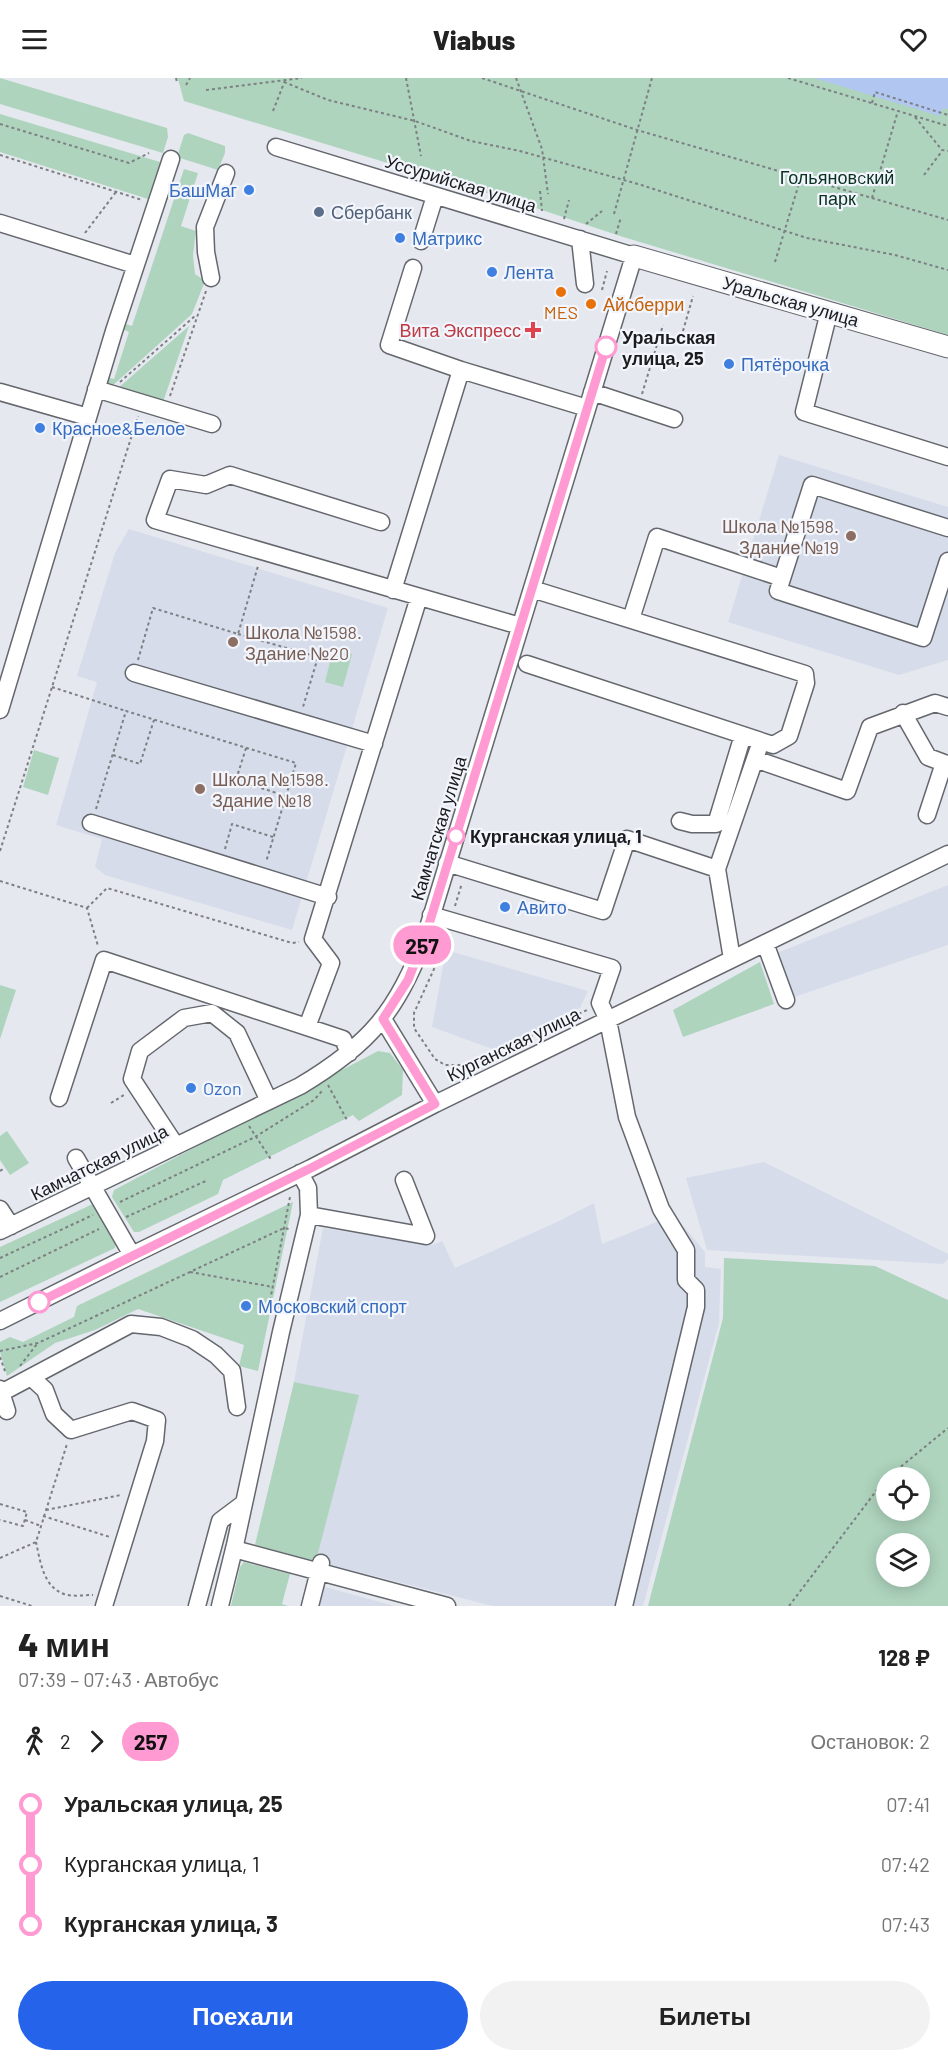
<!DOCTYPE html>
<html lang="ru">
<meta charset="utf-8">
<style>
:root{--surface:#fff;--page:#f2f2f2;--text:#222;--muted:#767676;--accent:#2563eb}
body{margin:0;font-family:Barlow,sans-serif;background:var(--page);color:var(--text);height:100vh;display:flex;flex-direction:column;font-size:22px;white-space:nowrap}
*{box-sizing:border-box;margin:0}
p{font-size:20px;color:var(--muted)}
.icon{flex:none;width:33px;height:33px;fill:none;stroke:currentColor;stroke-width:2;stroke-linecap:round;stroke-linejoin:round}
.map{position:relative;height:1528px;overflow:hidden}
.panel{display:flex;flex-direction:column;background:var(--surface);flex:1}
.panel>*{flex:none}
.badge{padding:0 12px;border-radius:20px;font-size:21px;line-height:39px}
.tools{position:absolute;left:876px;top:1389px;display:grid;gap:12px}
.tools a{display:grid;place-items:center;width:54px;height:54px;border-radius:50%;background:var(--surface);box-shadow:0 3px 15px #0003;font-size:30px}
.map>.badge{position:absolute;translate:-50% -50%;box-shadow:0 0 0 3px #fff}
.legs{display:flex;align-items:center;gap:9px;height:66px;padding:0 18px;font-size:20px}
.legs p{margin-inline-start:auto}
.summary{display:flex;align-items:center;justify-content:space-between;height:102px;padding:0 18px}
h1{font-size:33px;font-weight:800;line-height:45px}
.cta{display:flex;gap:12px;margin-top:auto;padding:12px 18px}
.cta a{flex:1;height:69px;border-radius:36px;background:var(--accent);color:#fff;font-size:24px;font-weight:800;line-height:69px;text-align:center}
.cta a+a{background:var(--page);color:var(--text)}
ul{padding:0 18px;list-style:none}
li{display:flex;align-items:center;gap:21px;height:60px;font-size:22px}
li i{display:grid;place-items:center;width:9px;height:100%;margin:0 8px;background:currentColor}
li i::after{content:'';width:15px;height:15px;margin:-8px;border:4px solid;border-radius:50%;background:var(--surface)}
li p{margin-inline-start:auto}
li:first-child i{background:linear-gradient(#0000 50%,currentColor 0)}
li:last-child i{background:linear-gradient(currentColor 50%,#0000 0)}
header{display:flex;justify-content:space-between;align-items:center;height:78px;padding:0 18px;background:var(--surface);font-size:27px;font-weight:800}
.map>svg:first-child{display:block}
.built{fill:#d6dcea}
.green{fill:#aed4bd;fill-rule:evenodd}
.water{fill:#b1c7f2}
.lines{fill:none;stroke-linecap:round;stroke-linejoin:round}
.minor-casing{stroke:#64676d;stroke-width:19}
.major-casing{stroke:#64676d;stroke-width:23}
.path{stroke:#7d7f83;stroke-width:2;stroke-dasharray:3 3;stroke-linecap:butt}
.minor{stroke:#fff;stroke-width:16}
.major{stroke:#fff;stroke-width:21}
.line-1-casing{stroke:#fff;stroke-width:14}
.line-1{stroke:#ff9ad2;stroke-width:9}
.shop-dot{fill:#3f7fe0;stroke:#f2f5fc;stroke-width:2}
.service-dot{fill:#5c6f8a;stroke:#f2f5fc;stroke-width:2}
.food-dot{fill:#e8710a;stroke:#f2f5fc;stroke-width:2}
.health-dot{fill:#e0444e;stroke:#f2f5fc;stroke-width:2}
.stop-1-dot{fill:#fff;stroke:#ff9ad2;stroke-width:3}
.education-dot{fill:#8d6e63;stroke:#f2f5fc;stroke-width:2}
.labels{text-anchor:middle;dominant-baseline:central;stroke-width:4.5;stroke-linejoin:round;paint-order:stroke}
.park-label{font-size:18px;fill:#08311e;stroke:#f2f5fc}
.street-label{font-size:18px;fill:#1b1c1e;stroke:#f2f5fc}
.shop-label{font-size:18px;fill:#366cbe;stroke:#f2f5fc;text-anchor:start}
.service-label{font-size:18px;fill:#4e5e75;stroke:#f2f5fc;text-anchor:start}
.food-label{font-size:18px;fill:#c56008;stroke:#f2f5fc;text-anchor:start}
.health-label{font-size:18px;fill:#be3a42;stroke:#f2f5fc;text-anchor:end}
.stop-label{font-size:18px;font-weight:bold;fill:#1b1c1e;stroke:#f2f5fc;text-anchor:start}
.education-label{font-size:18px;fill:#785e54;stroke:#f2f5fc;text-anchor:start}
</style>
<header><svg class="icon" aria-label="menu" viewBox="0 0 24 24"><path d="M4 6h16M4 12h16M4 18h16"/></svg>Viabus<svg class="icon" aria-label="heart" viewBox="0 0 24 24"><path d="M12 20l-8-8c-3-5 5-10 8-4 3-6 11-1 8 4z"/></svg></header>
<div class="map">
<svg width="948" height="1528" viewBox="0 0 948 1528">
<rect width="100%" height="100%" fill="#e5e8ef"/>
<path class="built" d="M779 377 948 429V582L899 597 728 544Z
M129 451 388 530 292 852 105 797 95 789 102 761 56 747 97 604 77 598 115 475Z
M948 807V867L794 919 777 875Z
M446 872 588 913 580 930 498 973 432 949Z
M764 1084 948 1176V1181L943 1186 707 1172 686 1100Z
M594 1125 602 1166 674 1137 705 1174V1189L721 1191 719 1245 643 1528H493L316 1483 358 1317 294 1304 323 1150 433 1167 442 1163 455 1190 557 1144Z
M321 1508 395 1528H315Z"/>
<path class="green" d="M0 0 167 50 168 59 163 75 0 26Z
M174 0H948V257L620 158 539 131 184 23 178 1Z
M0 36 160 84 148 121 0 74Z
M188 55 225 68V75L218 92 177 79 184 57Z
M184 91 198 95 181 148 196 153 193 177 195 196 205 203 192 236 111 309 103 306 105 299 114 301 129 254 120 250 122 245 132 248Z
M189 248 163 324 117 311Z
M333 572 352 576 343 609 325 604Z
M34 672 59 680 48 717 23 709Z
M760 884 774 926 683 959 673 932Z
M0 907 16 912 0 961Z
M378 973 390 975 403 992 402 1017 359 1043 353 1037 223 1102 218 1116 139 1154H134L112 1119 114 1112Z
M7 1053 29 1085 10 1097 0 1082V1058Z
M293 1124 258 1293 239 1288 244 1267 138 1231 95 1252 55 1265 7 1298 0 1274V1264L10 1259 23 1264 74 1239 77 1228Z
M95 1125 117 1162 115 1170 0 1224V1169Z
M724 1180 875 1188 948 1222V1528H648L723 1240ZM886 1400H920V1432H886ZM886 1466H920V1498H886Z
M294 1304 359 1317 316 1483 255 1467Z
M244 1484 290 1496 282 1526 288 1528H231L240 1489Z"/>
<path class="water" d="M814 0H948V31L943 30 940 38Z"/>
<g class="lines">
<g class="minor-casing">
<path id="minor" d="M0 145 135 187
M580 161 585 206
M421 163 435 118
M413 190 389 267 461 292
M211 200 206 174 205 149 226 95
M829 234 804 334 948 379
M96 311 212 346
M0 314 88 339
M592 314 674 341
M381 444 230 397 206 407 170 401 155 442 520 548
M948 450 812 407 778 513 923 560 948 483
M393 512 461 292 587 330
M631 541 657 459 782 500
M527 586 773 667 789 658 806 605 805 596 532 511
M134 595 374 666
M0 632 114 253 171 81
M903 635 928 679 944 685
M755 681 847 713 870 649 935 625 948 629
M927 737 944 685 948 686
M680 743 692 746H716L743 657
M91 745 328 819
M447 785 603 833 627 761 717 791
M431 837 612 890 600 925 608 942 627 1039 661 1131 686 1172V1202L696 1212V1229L624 1528
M765 865 786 922
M732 881 717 791 758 672
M383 941 435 1026
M307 949 331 885 313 861 419 519
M59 1020 104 882 343 961 349 975
M176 1068 132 1001 140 973 184 940 212 935 237 955 269 1023
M76 1080 132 1177
M404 1102 426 1158
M0 1131 11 1148
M309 1137 426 1158
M0 1153 300 1008C369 967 399 932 426 856L634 178 276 69
M0 1243 132 1177 311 1090 435 1026 948 776
M32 1300 45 1312 54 1336 71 1352 132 1333 157 1342 155 1363 104 1528
M0 1311 7 1333
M1 1315 131 1246 161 1249 192 1261 216 1277 232 1293 237 1329
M234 1471 447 1528
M197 1528 220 1443 244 1425
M220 1528 235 1467 281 1254 309 1137 308 1110 300 1095
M310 1528 321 1485"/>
</g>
<g class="major-casing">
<path id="major" d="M634 178 948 269"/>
</g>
<path class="path" d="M176 0 177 4
M406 0 421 78
M482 0 637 52 948 142
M516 0 542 71 548 116
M788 0 948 48
M284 4 328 22 415 43 471 63 520 73 638 106 807 160 895 177 948 192
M186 7 190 0
M206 12 302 0
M872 25 875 14 948 37
M273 33 286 0
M915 39 942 72 948 73
M0 46 129 85 149 75
M0 77 142 122
M924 97 942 73
M540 113 542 133
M872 120 898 33
M614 136 652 0
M564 141 569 122
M586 146 602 133
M85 155 116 114
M616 156 621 139
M775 184 801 99
M602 212 607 193
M683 253 693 218
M120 304 195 238
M642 316 663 247
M170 318 206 213
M238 556 318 579 303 629
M138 582 153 530 238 556 258 488
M52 609 126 633
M246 670 236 702 286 718
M113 677 140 686 154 642
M96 731 126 633 296 685 266 784
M225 771 232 746 273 759
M0 773 138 338
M0 803 87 830 98 868
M455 828 462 805
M87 830 107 810 292 865 299 864
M446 856 434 891 414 935V950L435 981 445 987H462L489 978 587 932
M328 1007 348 1044
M111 1025 124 1017
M249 1048 272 1083
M0 1093 5 1090
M120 1124 255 1059 314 1022 322 1013
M126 1139 208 1102
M0 1180 93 1137
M190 1194 273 1209
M0 1199 99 1151
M257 1226 269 1228 290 1119
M0 1273 38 1265 284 1150 289 1151
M0 1279 6 1296
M20 1288 37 1266
M887 1400 948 1350
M0 1426 27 1434 23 1448 0 1442
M46 1432 121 1417
M43 1438 110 1459
M25 1442 41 1448
M36 1464C40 1482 43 1509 64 1516 72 1519 84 1517 93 1517
M0 1480 36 1464 67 1366
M0 1518 32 1528
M789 1528 886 1400"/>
<use href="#minor" class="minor"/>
<use href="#major" class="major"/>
</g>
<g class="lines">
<g class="line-1-casing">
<path id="line-1" d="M39 1224 311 1090 435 1026 383 941 408 902 426 856 606 269"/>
</g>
<use href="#line-1" class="line-1"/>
</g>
<g class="shop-dot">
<circle cx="249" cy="112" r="6"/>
<circle cx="400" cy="160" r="6"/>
<circle cx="492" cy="194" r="6"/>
<circle cx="729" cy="286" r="6"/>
<circle cx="40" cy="350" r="6"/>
<circle cx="505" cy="829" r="6"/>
<circle cx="191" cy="1010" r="6"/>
<circle cx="246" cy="1228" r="6"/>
</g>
<circle class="service-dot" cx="319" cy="134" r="6"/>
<g class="food-dot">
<circle cx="561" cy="214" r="6"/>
<circle cx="591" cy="226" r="6"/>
</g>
<path class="health-dot" d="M530 243h6v6h6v6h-6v6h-6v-6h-6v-6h6z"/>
<g class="stop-1-dot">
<circle cx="606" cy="269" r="10"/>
<circle cx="456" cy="758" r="8"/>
<circle cx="39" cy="1224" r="10"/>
</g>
<g class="education-dot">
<circle cx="851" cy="458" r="6"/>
<circle cx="233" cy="564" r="6"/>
<circle cx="200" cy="711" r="6"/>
</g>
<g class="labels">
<g class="park-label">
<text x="837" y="99">Гольяновcкий<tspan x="837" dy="21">парк</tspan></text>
</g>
<g class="street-label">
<text transform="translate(461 105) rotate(17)">Уссурийская улица</text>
<text transform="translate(791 223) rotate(16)">Уральская улица</text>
<text transform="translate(438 750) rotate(-73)">Камчатская улица</text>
<text transform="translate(513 966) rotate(-26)">Курганская улица</text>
<text transform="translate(99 1084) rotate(-26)">Камчатская улица</text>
</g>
<g class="shop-label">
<text x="237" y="112" text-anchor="end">БашМаг</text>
<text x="412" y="160">Матрикс</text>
<text x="504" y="194">Лента</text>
<text x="741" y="286">Пятёрочка</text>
<text x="52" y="350">Красное&amp;Белое</text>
<text x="517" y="829">Авито</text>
<text x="203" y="1010">Ozon</text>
<text x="258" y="1228">Московский спорт</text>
</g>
<g class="service-label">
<text x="331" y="134">Сбербанк</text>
</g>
<g class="food-label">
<text x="603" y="226">Айсберри</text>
<text x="561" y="234" text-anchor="middle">MES</text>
</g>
<g class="health-label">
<text x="521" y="252">Вита Экспресс</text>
</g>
<g class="stop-label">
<text x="622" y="259">Уральская<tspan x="622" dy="21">улица, 25</tspan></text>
<text x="470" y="758">Курганская улица, 1</text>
</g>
<g class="education-label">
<text x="839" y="448" text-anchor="end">Школа №1598.<tspan x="839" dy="21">Здание №19</tspan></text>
<text x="245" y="554">Школа №1598.<tspan x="245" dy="21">Здание №20</tspan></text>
<text x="212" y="701">Школа №1598.<tspan x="212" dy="21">Здание №18</tspan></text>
</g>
</g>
</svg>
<div class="tools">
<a><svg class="icon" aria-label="locate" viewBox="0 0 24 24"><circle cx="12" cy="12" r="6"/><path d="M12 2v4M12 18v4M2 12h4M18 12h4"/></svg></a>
<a><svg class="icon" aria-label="layers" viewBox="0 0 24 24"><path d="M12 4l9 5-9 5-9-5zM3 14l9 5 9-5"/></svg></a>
</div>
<b class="badge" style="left:422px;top:867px;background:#ff9ad2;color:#111">257</b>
</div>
<section class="panel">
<div class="summary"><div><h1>4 мин</h1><p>07:39 – 07:43 · Автобус</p></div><b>128 ₽</b></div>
<div class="legs"><svg class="icon" aria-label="walk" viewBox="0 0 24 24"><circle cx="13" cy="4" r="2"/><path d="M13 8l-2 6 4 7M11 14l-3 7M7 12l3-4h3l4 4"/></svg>2<svg class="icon" aria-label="forward" viewBox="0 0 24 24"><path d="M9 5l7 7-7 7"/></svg><b class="badge" style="background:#ff9ad2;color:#111">257</b><p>Остановок: 2</p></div>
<ul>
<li><i style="color:#ff9ad2"></i><b>Уральская улица, 25</b><p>07:41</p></li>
<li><i style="color:#ff9ad2"></i><span>Курганская улица, 1</span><p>07:42</p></li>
<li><i style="color:#ff9ad2"></i><b>Курганская улица, 3</b><p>07:43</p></li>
</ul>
<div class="cta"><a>Поехали</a><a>Билеты</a></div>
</section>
